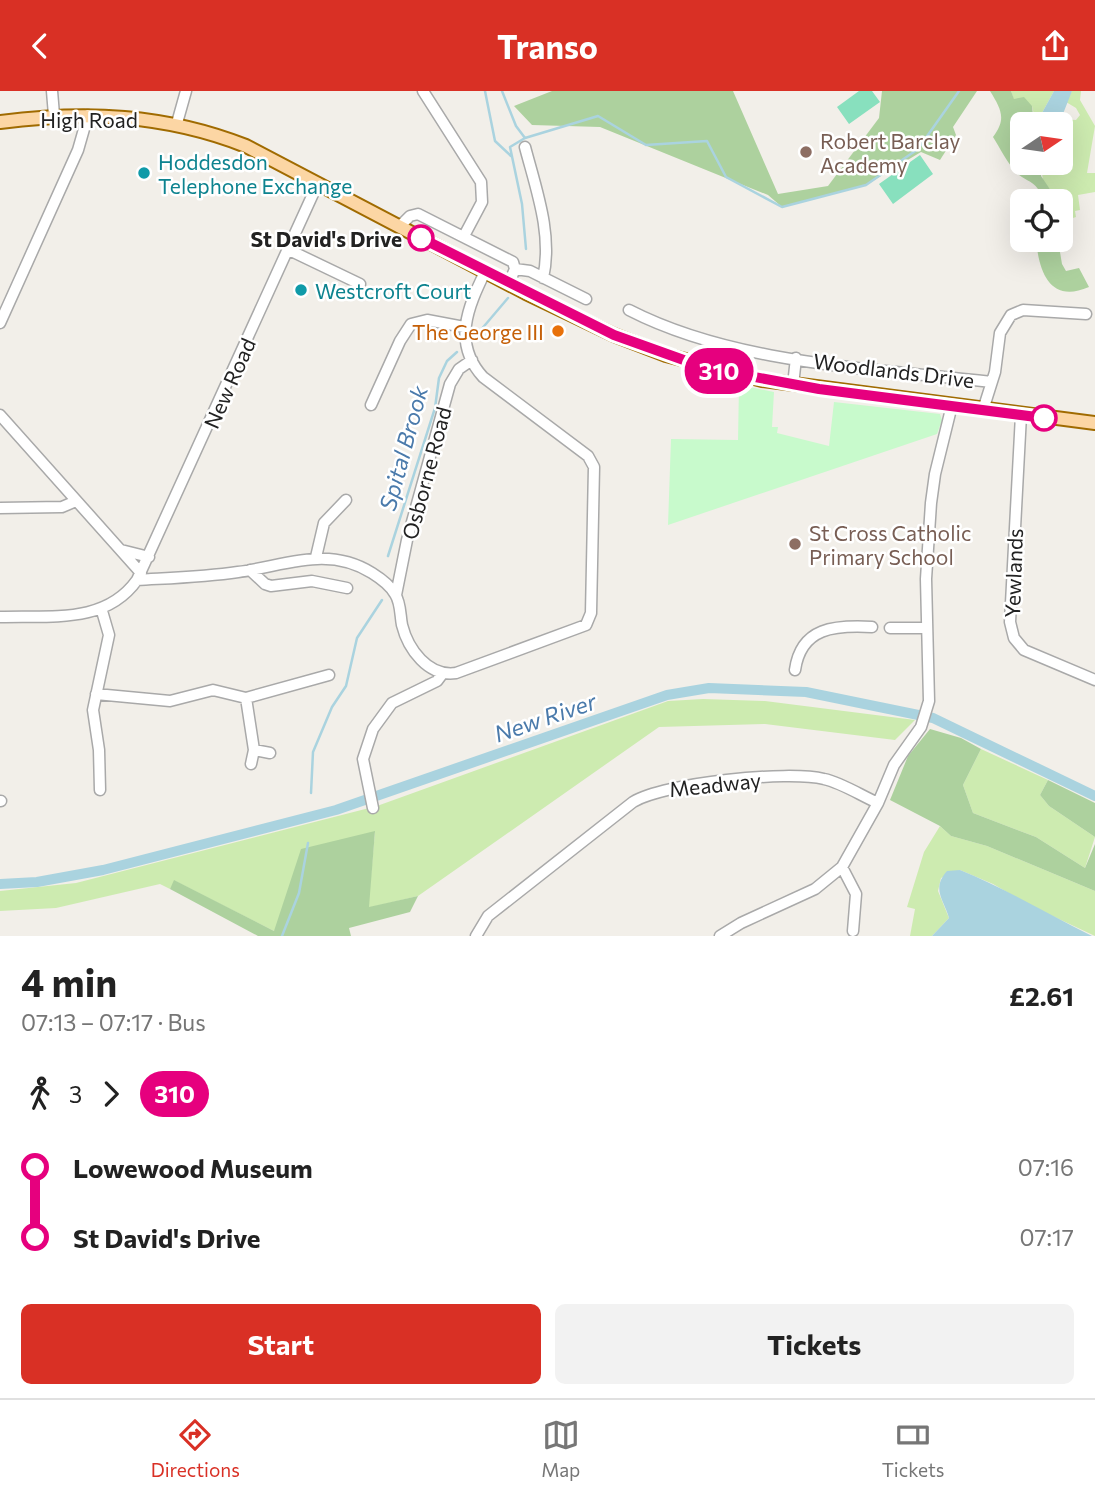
<!DOCTYPE html>
<meta charset="utf-8">
<style>
:root{--surface:#fff;--page:#f2f2f2;--text:#222;--muted:#767676;--line:#e0e0e0;--accent:#d93025}
body{margin:0;font-family:Commissioner,sans-serif;background:var(--page);color:var(--text);height:100vh;display:flex;flex-direction:column;font-size:26px;white-space:nowrap}
*{box-sizing:border-box;margin:0}
p{font-size:23px;color:var(--muted)}
.icon{flex:none;width:38px;height:38px;fill:none;stroke:currentColor;stroke-width:2;stroke-linecap:round;stroke-linejoin:round}
.map{position:relative;height:845px;overflow:hidden}
.side{display:flex;flex-direction:column;background:var(--surface);flex:1}
.side>*{flex:none}
.badge{padding:0 14px;border-radius:23px;font-size:24px;line-height:46px}
.needle{width:46px;rotate:77deg}
.fabs{position:absolute;left:1010px;top:21px;display:grid;gap:14px}
.fabs a{display:grid;place-items:center;width:63px;height:63px;border-radius:10px;background:var(--surface);box-shadow:0 7px 28px #0002;font-size:35px}
.map>.badge{position:absolute;translate:-50% -50%;box-shadow:0 0 0 4px #fff}
.legs{display:flex;align-items:center;gap:10px;height:77px;padding:0 21px;font-size:23px}
.legs p{margin-inline-start:auto}
.summary{display:flex;align-items:center;justify-content:space-between;height:119px;padding:0 21px}
h1{font-size:38px;font-weight:700;line-height:52px}
.cta{display:flex;gap:14px;margin-top:auto;padding:14px 21px}
.cta a{flex:1;height:80px;border-radius:10px;background:var(--accent);color:#fff;font-size:28px;font-weight:700;line-height:80px;text-align:center}
.cta a+a{background:var(--page);color:var(--text)}
ul{padding:0 21px;list-style:none}
li{display:flex;align-items:center;gap:24px;height:70px;font-size:26px}
li i{display:grid;place-items:center;width:10px;height:100%;margin:0 9px;background:currentColor}
li i::after{content:'';width:18px;height:18px;margin:-9px;border:5px solid;border-radius:50%;background:var(--surface)}
li p{margin-inline-start:auto}
li:first-child i{background:linear-gradient(#0000 50%,currentColor 0)}
li:last-child i{background:linear-gradient(currentColor 50%,#0000 0)}
header{display:flex;justify-content:space-between;align-items:center;height:91px;padding:0 21px;background:var(--accent);color:#fff;font-size:32px;font-weight:700}
.menu{display:flex;justify-content:space-around;align-items:center;height:98px;border-top:2px solid var(--line);background:var(--surface);font-size:19px;color:var(--muted)}
.menu a{display:grid;justify-items:center;gap:4px}
.menu .on{color:var(--accent)}
.map>svg:first-child{display:block}
.grass{fill:#cdebb0}
.forest{fill:#add19e}
.park{fill:#c8facc}
.pitch{fill:#88e0be}
.water{fill:#aad3df}
.lines{fill:none;stroke-linecap:round;stroke-linejoin:round}
.stream{stroke:#aad3df;stroke-width:2.5}
.canal{stroke:#aad3df;stroke-width:10}
.minor-casing{stroke:#a9a9a9;stroke-width:13}
.major-casing{stroke:#a06b00;stroke-width:16}
.minor{stroke:#fff;stroke-width:10}
.major{stroke:#fcd6a4;stroke-width:12}
.line-1-casing{stroke:#fff;stroke-width:16}
.line-1{stroke:#e6007e;stroke-width:10}
.education-dot{fill:#8d6e63;stroke:#fff;stroke-width:2.5}
.culture-dot{fill:#0f9aa8;stroke:#fff;stroke-width:2.5}
.stop-1-dot{fill:#fff;stroke:#e6007e;stroke-width:3.5}
.food-dot{fill:#e8710a;stroke:#fff;stroke-width:2.5}
.labels{text-anchor:middle;dominant-baseline:central;stroke-width:5;stroke-linejoin:round;paint-order:stroke}
.street-label{font-size:21px;fill:#222;stroke:#fff}
.education-label{font-size:21px;fill:#785e54;stroke:#fff;text-anchor:start}
.culture-label{font-size:21px;fill:#0d838f;stroke:#fff;text-anchor:start}
.stop-label{font-size:21px;font-weight:bold;fill:#222;stroke:#fff;text-anchor:end}
.food-label{font-size:21px;fill:#c56008;stroke:#fff;text-anchor:end}
.water-label{font-size:23px;font-style:italic;fill:#4a7aab;stroke:#fff}
</style>
<header><svg class="icon" aria-label="back" viewBox="0 0 24 24"><path d="M15 5l-7 7 7 7"/></svg>Transo<svg class="icon" aria-label="share" viewBox="0 0 24 24"><path d="M12 15V3M7 8l5-5 5 5M5 13v7h14v-7"/></svg></header>
<div class="map">
<svg width="1095" height="845" viewBox="0 0 1095 845">
<rect width="100%" height="100%" fill="#f2efe9"/>
<path class="grass" d="M1011 0H1054L1036 33 1032 15 1014 9Z
M1072 0H1081L1080 9 1095 35 1087 82H1095V101L1078 104 1080 119 1075 120 1076 126 1070 128 1071 134 1061 136 1060 110 1043 90 1041 73 1060 72 1061 28 1076 29 1080 24 1076 17 1066 11Z
M703 608 765 610 915 629 895 649 765 633 659 636 418 805 368 817 375 741 274 840 175 790 170 798 160 793 56 817 0 820V800L76 792 377 715 668 610Z
M981 658 1048 689 1040 704 1049 715 1095 746 1085 777 1036 746 973 722 963 694Z
M940 735 951 745 987 755 1095 800V845L1029 814 993 793 960 779 941 787 938 800 949 827 932 845H910L915 818 907 816 924 761Z"/>
<path class="forest" d="M552 0H733L778 103 828 95 879 27 882 0H977L953 36 956 44 940 69 921 61 866 94 782 116 768 104 600 36 532 34 514 15Z
M990 0H1011L1014 8 1024 6 1032 15 1034 33H1022V72L1041 73V85L1058 110H1034L1038 98C1032 89 1023 89 1016 81 1006 70 1000 57 993 46 1007 28 1001 18 990 0Z
M1036 149H1058L1062 173 1066 180 1079 177 1089 196C1050 213 1039 181 1036 149Z
M930 638 961 647 981 658 963 694 973 722 1036 746 1085 777 1095 753V800L987 755 951 745 940 735 890 709 908 665Z
M1048 689 1095 712V746L1049 715 1040 704Z
M375 740 369 816 418 805 410 821 349 837 351 845H258L170 798 174 789 274 840 301 758Z"/>
<path class="park" d="M739 294 774 301 772 336H778L777 342 829 355 834 311 940 323 942 329 937 343 668 434 671 348 738 349Z"/>
<path class="pitch" d="M859 0H872L880 11 849 33 837 16Z
M920 64 933 83 893 113 879 93Z"/>
<path class="water" d="M1054 0H1072L1059 33H1036Z
M960 779C1006 798 1048 823 1092 845H932L949 827C944 809 931 798 947 780Z"/>
<g class="lines">
<path class="stream" d="M485 0 495 50 511 65
M502 0 516 35 525 47
M526 158 522 113 510 56 525 47 598 25 646 54 707 50 726 86 782 116 866 94 918 58 959 0
M474 247 508 207
M388 465 435 317 439 287 447 270 457 261
M311 702 313 661 332 616 346 595 357 547 382 509
M282 845 299 802 308 752"/>
<path class="canal" d="M0 793 37 791 103 779 336 719 667 604 709 597 806 601 933 627 1095 705"/>
<g class="minor-casing">
<path id="minor" d="M52 0 54 24
M423 0 481 91 482 111 464 145
M177 32 186 0
M525 56C536 98 553 144 543 187
M399 136 410 125 418 123 513 171 515 178 509 192
M289 159 360 193
M515 178 530 180 586 208
M629 219C736 274 874 277 991 291
M0 232 78 59 88 24
M793 294 796 267
M371 314 400 250 411 233 427 229 464 236
M983 319 995 281 1000 242 1011 224 1023 219 1086 223
M0 324 141 482
M1021 324 1010 531 1014 547 1024 559 1095 589
M0 417 62 416 76 410
M121 459 149 466
M316 466 324 432 346 409
M250 479 265 493 271 495 312 490 347 497
M137 489 318 92
M396 504 407 449 450 293 459 278 472 269
M0 526C49 524 105 534 137 489 170 487 204 486 238 481 285 475 327 454 372 482 380 487 390 494 395 503 401 512 400 524 402 534 408 558 428 586 456 582L586 534 591 522 594 376 588 365 483 286C452 252 468 216 485 181
M890 537H927
M795 579C801 536 835 534 872 536
M96 603 170 610 213 599 246 607 329 584
M246 607 254 659 251 673
M254 659 270 662
M100 699 99 659 93 619 109 544 102 520
M0 710H1
M373 717 363 668 373 638 392 612 437 590 443 582
M842 776 856 803 853 840
M476 845 488 825 633 711C664 692 788 679 824 688 842 692 860 704 878 712
M720 845 741 832 815 798 842 776 878 712 894 674 921 636 929 610 926 488 931 412 935 383 952 314"/>
</g>
<g class="major-casing">
<path id="major" d="M0 31C85 20 165 23 246 55L526 202 614 244 666 264 762 289 1095 332"/>
</g>
<use href="#minor" class="minor"/>
<use href="#major" class="major"/>
</g>
<g class="lines">
<g class="line-1-casing">
<path id="line-1" d="M421 147 614 244 706 277 819 298 1044 327"/>
</g>
<use href="#line-1" class="line-1"/>
</g>
<g class="education-dot">
<circle cx="806" cy="61" r="7"/>
<circle cx="795" cy="453" r="7"/>
</g>
<g class="culture-dot">
<circle cx="144" cy="82" r="7"/>
<circle cx="301" cy="199" r="7"/>
</g>
<g class="stop-1-dot">
<circle cx="421" cy="147" r="12"/>
<circle cx="1044" cy="327" r="12"/>
</g>
<circle class="food-dot" cx="558" cy="240" r="7"/>
<g class="labels">
<g class="street-label">
<text x="89" y="28">High Road</text>
<text transform="translate(894 279) rotate(7)">Woodlands Drive</text>
<text transform="translate(229 292) rotate(-66)">New Road</text>
<text transform="translate(426 382) rotate(-75)">Osborne Road</text>
<text transform="translate(1013 482) rotate(-88)">Yewlands</text>
<text transform="translate(715 693) rotate(-6)">Meadway</text>
</g>
<g class="education-label">
<text x="820" y="49">Robert Barclay<tspan x="820" dy="24">Academy</tspan></text>
<text x="809" y="441">St Cross Catholic<tspan x="809" dy="24">Primary School</tspan></text>
</g>
<g class="culture-label">
<text x="158" y="70">Hoddesdon<tspan x="158" dy="24">Telephone Exchange</tspan></text>
<text x="315" y="199">Westcroft Court</text>
</g>
<g class="stop-label">
<text x="402" y="147">St David's Drive</text>
</g>
<g class="food-label">
<text x="544" y="240">The George III</text>
</g>
<g class="water-label">
<text transform="translate(403 357) rotate(-75)">Spital Brook</text>
<text transform="translate(545 626) rotate(-19)">New River</text>
</g>
</g>
</svg>
<div class="fabs">
<a><svg class="needle" viewBox="-14 -14 28 28"><path d="M0-13l5 13h-10z" fill="#e53935"/><path d="M0 13l5-13h-10z" fill="#767676"/></svg></a>
<a><svg class="icon" aria-label="locate" viewBox="0 0 24 24"><circle cx="12" cy="12" r="6"/><path d="M12 2v4M12 18v4M2 12h4M18 12h4"/></svg></a>
</div>
<b class="badge" style="left:719px;top:280px;background:#e6007e;color:#fff">310</b>
</div>
<section class="side">
<div class="summary"><div><h1>4 min</h1><p>07:13 – 07:17 · Bus</p></div><b>£2.61</b></div>
<div class="legs"><svg class="icon" aria-label="walk" viewBox="0 0 24 24"><circle cx="13" cy="4" r="2"/><path d="M13 8l-2 6 4 7M11 14l-3 7M7 12l3-4h3l4 4"/></svg>3<svg class="icon" aria-label="forward" viewBox="0 0 24 24"><path d="M9 5l7 7-7 7"/></svg><b class="badge" style="background:#e6007e;color:#fff">310</b></div>
<ul>
<li><i style="color:#e6007e"></i><b>Lowewood Museum</b><p>07:16</p></li>
<li><i style="color:#e6007e"></i><b>St David's Drive</b><p>07:17</p></li>
</ul>
<div class="cta"><a>Start</a><a>Tickets</a></div>
</section>
<nav class="menu">
<a class="on"><svg class="icon" aria-label="directions" viewBox="0 0 24 24"><path d="M12 3l9 9-9 9-9-9zM9 14v-3h6M13 9l2 2-2 2"/></svg>Directions</a>
<a><svg class="icon" aria-label="map" viewBox="0 0 24 24"><path d="M3 6l6-2 6 2 6-2v14l-6 2-6-2-6 2zM9 4v14M15 6v14"/></svg>Map</a>
<a><svg class="icon" aria-label="tickets" viewBox="0 0 24 24"><path d="M3 7h18v10H3zM15 7v10"/></svg>Tickets</a>
</nav>
